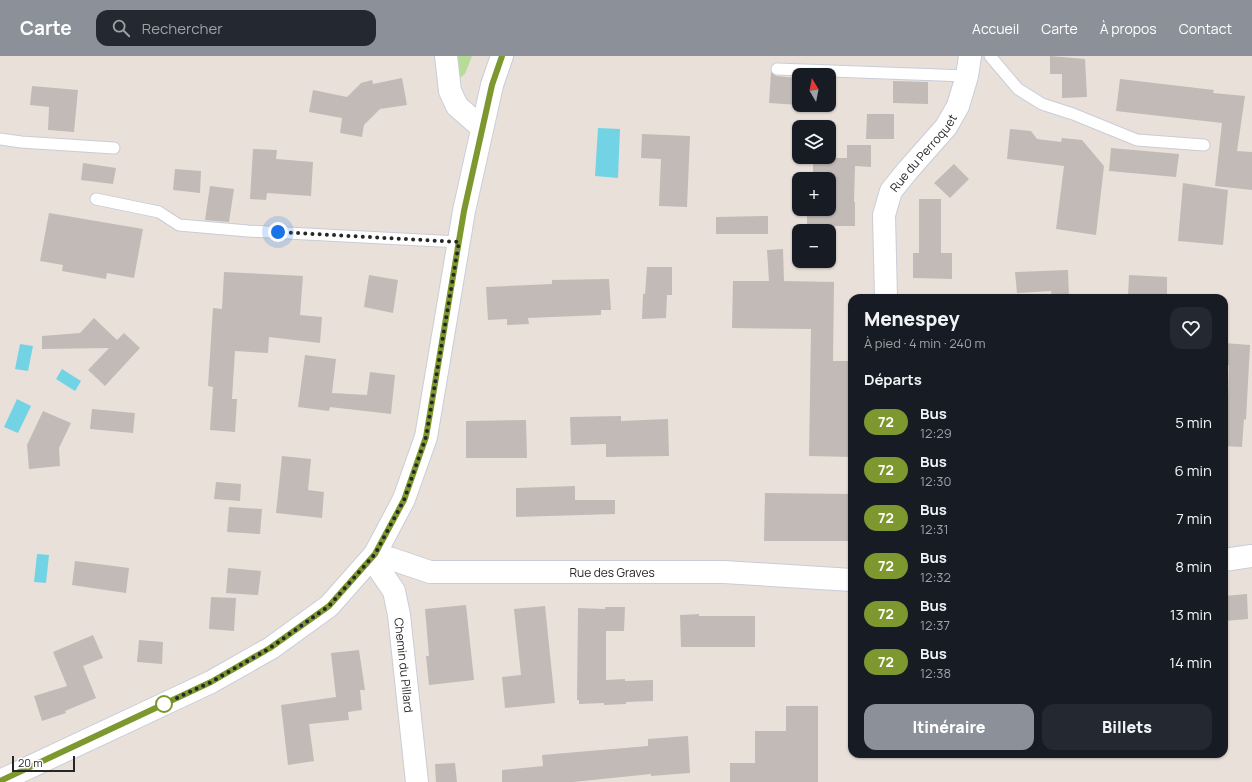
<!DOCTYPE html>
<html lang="fr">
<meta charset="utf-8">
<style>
:root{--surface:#171b24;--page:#242831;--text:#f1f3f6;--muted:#9ea1a6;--accent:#8c9099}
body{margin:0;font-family:Manrope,sans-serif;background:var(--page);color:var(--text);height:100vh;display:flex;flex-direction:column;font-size:15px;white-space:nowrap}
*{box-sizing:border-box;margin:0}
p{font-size:13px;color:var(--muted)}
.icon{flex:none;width:22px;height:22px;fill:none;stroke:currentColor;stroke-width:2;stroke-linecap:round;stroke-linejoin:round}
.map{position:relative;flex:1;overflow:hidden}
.drawer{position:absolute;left:848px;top:238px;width:380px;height:464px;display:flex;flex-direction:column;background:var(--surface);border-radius:12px;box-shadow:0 1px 3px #0004}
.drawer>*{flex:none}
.badge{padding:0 8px;border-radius:13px;font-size:14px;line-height:26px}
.needle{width:26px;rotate:350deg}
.buttons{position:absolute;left:792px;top:12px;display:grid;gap:8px}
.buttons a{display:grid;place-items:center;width:44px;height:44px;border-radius:8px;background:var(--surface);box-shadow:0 1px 3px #0004;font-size:20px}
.scale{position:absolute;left:12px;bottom:10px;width:63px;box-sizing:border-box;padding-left:4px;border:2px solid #272727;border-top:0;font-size:11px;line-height:14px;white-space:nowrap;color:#272727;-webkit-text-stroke:3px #fff;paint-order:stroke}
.you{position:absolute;width:20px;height:20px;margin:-10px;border:3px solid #fff;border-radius:50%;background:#1a73e8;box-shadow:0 0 0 6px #1a73e833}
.map>.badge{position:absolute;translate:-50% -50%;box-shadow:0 0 0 2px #fff}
h2{padding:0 16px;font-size:15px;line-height:36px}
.round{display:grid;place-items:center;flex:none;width:42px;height:42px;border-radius:12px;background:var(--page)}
.overview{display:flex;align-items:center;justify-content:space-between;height:68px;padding:0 16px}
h1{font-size:19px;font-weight:800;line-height:30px}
.cta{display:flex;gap:8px;margin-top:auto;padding:8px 16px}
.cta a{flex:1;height:46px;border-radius:12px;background:var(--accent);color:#fff;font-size:16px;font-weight:800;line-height:46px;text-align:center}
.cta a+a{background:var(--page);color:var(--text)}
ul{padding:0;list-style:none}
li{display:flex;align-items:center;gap:12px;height:48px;padding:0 16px}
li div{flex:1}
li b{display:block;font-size:15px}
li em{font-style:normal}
li .badge{min-width:44px;font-weight:700;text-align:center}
header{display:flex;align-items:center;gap:24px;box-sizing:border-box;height:56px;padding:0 20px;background:var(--accent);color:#fff}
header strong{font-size:19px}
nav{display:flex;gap:22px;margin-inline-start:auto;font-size:14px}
.search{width:280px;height:36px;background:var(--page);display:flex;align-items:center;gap:10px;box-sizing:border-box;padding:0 14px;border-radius:12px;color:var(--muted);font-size:15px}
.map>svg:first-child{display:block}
.green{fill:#b7dc99}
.water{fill:#72d3e5}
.building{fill:#c1bab6}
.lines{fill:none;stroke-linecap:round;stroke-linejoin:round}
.service-casing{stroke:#c8cdd8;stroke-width:13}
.minor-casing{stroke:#c8cdd8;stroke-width:24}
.tertiary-casing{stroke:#c8cdd8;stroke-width:24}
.service{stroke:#fff;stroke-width:11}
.minor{stroke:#fff;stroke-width:22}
.tertiary{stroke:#fff;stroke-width:22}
.line-casing{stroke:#fff;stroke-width:9}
.line{stroke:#7c982e;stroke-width:6}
.walk{stroke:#272727;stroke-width:4;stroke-dasharray:0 7.2}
.stop-dot{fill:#fff;stroke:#7c982e;stroke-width:2}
.labels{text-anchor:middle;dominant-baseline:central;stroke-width:4;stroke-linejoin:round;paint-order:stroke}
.street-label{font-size:12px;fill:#272727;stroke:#fff}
</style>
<header>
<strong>Carte</strong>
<div class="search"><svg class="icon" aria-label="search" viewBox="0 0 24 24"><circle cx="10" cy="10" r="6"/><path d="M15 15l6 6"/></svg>Rechercher</div>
<nav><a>Accueil</a><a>Carte</a><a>À propos</a><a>Contact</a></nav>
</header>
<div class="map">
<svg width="1252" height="726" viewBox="0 0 1252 726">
<rect width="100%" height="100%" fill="#e9e0d9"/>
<path class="green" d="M454 0H472L465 18 457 24Z"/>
<path class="water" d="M598 72 620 73 618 122 595 120Z
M20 288 33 290 28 315 15 313Z
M62 313 81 325 75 335 56 323Z
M17 343 31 350 18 377 4 371Z
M37 498 49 499 46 527 34 526Z"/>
<path class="building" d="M1050 0 1085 3 1087 41 1062 42V18H1050Z
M771 16 776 20 799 22V49L769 47Z
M402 22 407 49 380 53 364 69 362 81 340 77 342 62 309 56 313 34 347 41 361 27 372 24 373 28Z
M1120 23 1214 34 1213 37 1245 40 1237 95 1252 96V134L1215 130 1222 67 1116 55Z
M893 25 928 26V48L893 47Z
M32 30 78 34 74 76 48 74 49 51 30 49Z
M867 58H894V83H866Z
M1010 73 1031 75 1037 83 1061 86 1062 82 1082 84 1104 110 1096 179 1056 173 1064 110 1007 103Z
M642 78 690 80 687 151 659 150 661 103 641 102Z
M847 89H871V111L855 110 854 146H855V170H807V153H829V123H813V102H847Z
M1111 92 1179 98 1176 121 1109 115Z
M253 93 277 94 276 103 313 106 311 140 267 137 266 144 250 143Z
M83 107 116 112 113 128 81 124Z
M954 108 969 123 950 142 934 127Z
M175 113 201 115 200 137 173 134Z
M1183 127 1228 134 1223 189 1178 185Z
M210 130 234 133 229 166 205 164Z
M919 143H941V197H952V223L913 222V197H919Z
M49 157 143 173 134 222 107 217 106 223 62 215 63 209 40 205Z
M768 160V178H716V161Z
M783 193 784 225 834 226 833 305H852V401L809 400 811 273 732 272 733 225H769L767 194Z
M647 211H672V239H667L666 262 642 263 643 238H645Z
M1068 214 1069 242H1052L1051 235 1017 237 1015 216Z
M224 216 303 220 300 259 322 261 320 287 269 281 268 297 235 295 232 343H237L235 376 210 374 213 331 208 330 213 252 222 253Z
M369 219 398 224 393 257 364 251Z
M1129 219 1167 221V242H1143V241L1128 240Z
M609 223 611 254H601V259L528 262 529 268 507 269V263L488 264 486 231 552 228V224Z
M94 262 117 284 124 277 140 292 105 330 88 314 109 292 42 293V280L80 277Z
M1224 287 1250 289 1246 364 1244 363 1242 391 1224 390V341L1228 342 1229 309 1224 308Z
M305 299 336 303 332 337 367 339 370 316 395 319 391 358 330 351 329 355 298 351Z
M92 353 135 357 133 377 90 373Z
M43 355 71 367 59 392 60 410 29 413 27 389Z
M621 360V365L668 363 669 400 606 401V388L571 389 570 361Z
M526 364 527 402H466V365Z
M282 400 311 403 308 434 324 436 322 462 276 457Z
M216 426 241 428 240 445 214 443Z
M575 430V444H615V458L516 461V432Z
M765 437 852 438V485H764Z
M229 451 262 453 260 478 227 476Z
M75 505 129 512 126 537 72 529Z
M228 512 261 515 258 539 226 537Z
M1247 538 1248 563 1224 565V540Z
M211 541 236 542 234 575 209 573Z
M466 549 474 624 429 629 426 600H429L425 553Z
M545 550 555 647 505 652 502 621 521 619 514 553Z
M605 551H625L624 575H606V624L625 623V625L653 624V645L626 646V648L604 649V647L579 648V644H577L578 552 605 553Z
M699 558V560H755V591H681L680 559Z
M93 579 103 602 83 610 96 642 65 655 66 657 42 665 34 640 67 630 53 596Z
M139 584 163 586 162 608 137 606Z
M359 594 365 634H360L362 654 348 656 349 664 309 668 314 705 288 709 281 649 336 641 331 597Z
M786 650H818V726H730V707H755V675H786Z
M688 680 690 717 651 720V718L573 726H502V714L543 710 542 699 648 690V683Z
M455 707 457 726H436L435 708Z"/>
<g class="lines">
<g class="service-casing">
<path id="service" d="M990 0 1018 33 1042 48 1073 58 1137 84 1204 89
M777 13 967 20
M0 83 21 86 114 92
M96 143 159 156 179 169 248 175 459 186"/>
</g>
<g class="minor-casing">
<g id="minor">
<path d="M446 0 450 35 457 50 482 72"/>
<path id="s1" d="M886 242 884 159 891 135 908 114 946 71 958 50 967 20 970 0"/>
<path id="s2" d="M375 498 392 503 430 516H724L852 524"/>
<path id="s3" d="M375 498 381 516 394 535 399 559 417 726"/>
<path d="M1224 504 1252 500"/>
</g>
</g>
<g class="tertiary-casing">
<path id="tertiary" d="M0 725 211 626 271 592 329 550 375 498 404 443 426 381 464 155 492 29 502 0"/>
</g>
<use href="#service" class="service"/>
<use href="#minor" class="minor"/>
<use href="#tertiary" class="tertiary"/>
</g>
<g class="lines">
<g class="line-casing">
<path id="line" d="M0 725 211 626 270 592 329 550 375 498 404 444 426 381 464 155 492 29 502 0"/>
</g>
<use href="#line" class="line"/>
<path class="walk" d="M164 648 211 626 270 592 329 550 375 498 404 444 426 381 459 186 278 176"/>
</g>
<circle class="stop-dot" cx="164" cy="648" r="8"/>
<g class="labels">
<g class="street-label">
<text stroke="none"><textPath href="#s1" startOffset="158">Rue du Perroquet</textPath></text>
<text stroke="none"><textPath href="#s2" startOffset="240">Rue des Graves</textPath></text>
<text stroke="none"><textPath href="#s3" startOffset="117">Chemin du Pillard</textPath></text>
</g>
</g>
</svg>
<div class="buttons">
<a><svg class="needle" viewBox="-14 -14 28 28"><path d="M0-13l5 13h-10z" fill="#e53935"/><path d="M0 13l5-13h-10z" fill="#9ea1a6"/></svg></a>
<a><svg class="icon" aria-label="layers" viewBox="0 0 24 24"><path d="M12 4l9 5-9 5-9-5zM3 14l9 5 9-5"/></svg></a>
<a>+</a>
<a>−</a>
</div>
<div class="scale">20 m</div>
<div class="you" style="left:278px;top:176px"></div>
<section class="drawer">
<div class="overview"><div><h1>Menespey</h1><p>À pied · 4 min · 240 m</p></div><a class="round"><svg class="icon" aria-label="heart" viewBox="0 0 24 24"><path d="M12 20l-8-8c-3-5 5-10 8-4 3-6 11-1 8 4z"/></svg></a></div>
<h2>Départs</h2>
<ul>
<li><span class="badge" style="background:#7c982e;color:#fff">72</span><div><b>Bus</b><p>12:29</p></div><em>5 min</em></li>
<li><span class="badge" style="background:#7c982e;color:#fff">72</span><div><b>Bus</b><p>12:30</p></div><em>6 min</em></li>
<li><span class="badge" style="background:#7c982e;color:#fff">72</span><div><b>Bus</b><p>12:31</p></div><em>7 min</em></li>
<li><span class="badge" style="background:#7c982e;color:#fff">72</span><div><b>Bus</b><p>12:32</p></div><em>8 min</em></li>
<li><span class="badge" style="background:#7c982e;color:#fff">72</span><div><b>Bus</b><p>12:37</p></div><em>13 min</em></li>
<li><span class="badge" style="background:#7c982e;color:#fff">72</span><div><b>Bus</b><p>12:38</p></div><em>14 min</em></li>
</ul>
<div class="cta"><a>Itinéraire</a><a>Billets</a></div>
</section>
</div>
